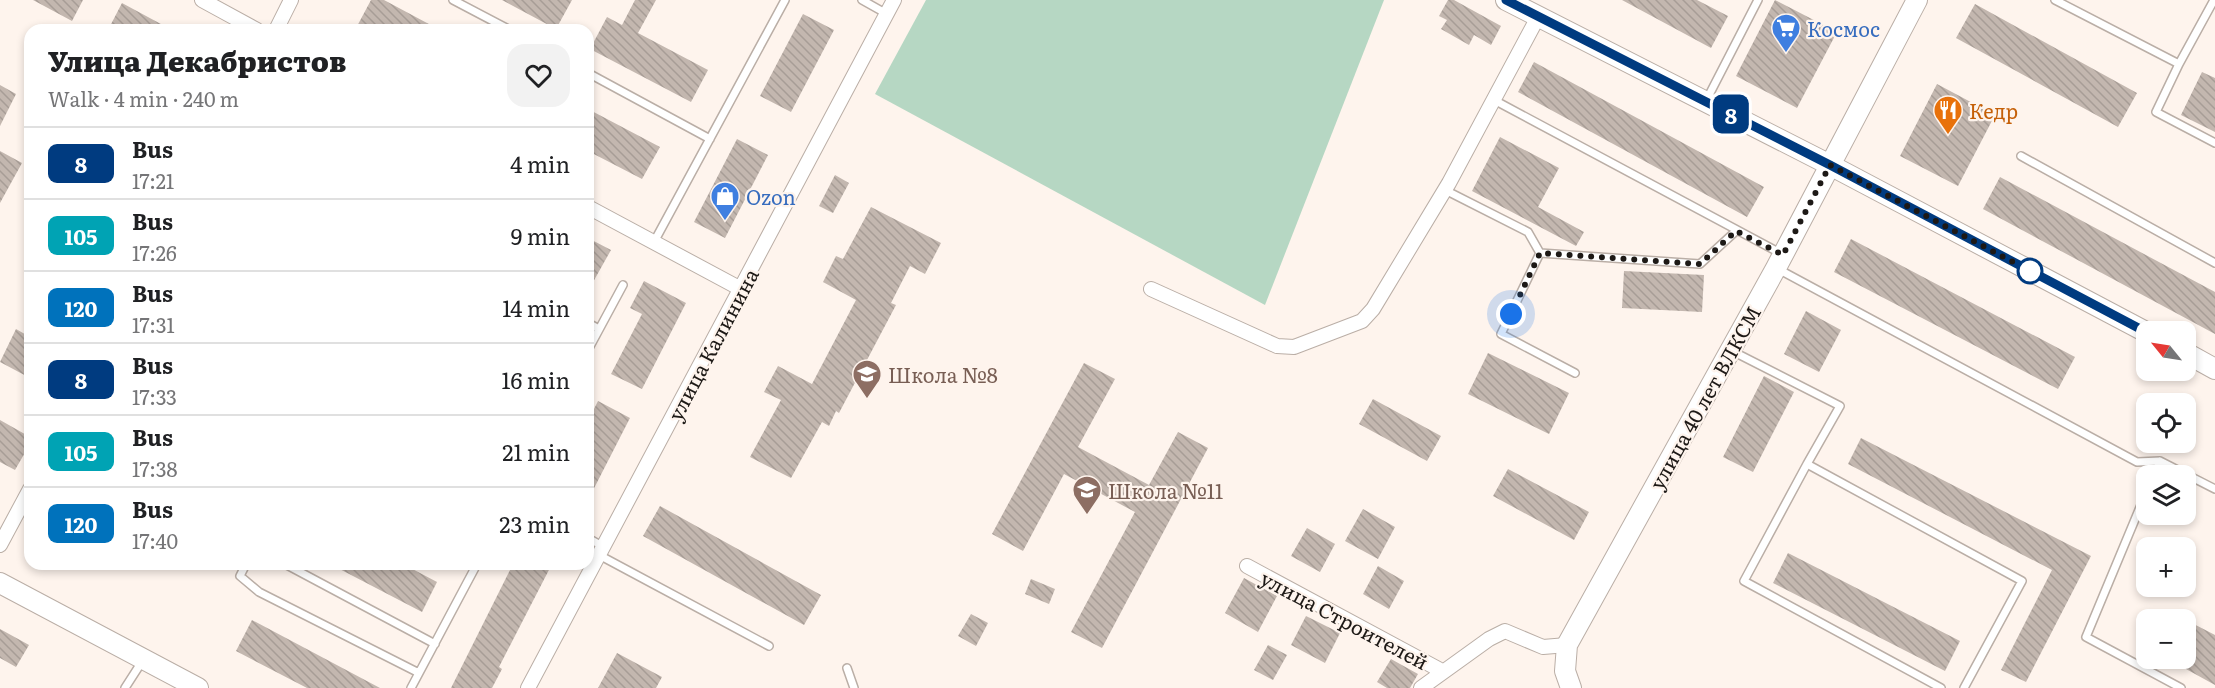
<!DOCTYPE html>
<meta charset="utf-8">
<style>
:root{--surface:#fff;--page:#f2f2f2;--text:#202124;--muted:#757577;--line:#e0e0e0}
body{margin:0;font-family:Literata,serif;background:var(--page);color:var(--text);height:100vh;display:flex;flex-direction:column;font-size:22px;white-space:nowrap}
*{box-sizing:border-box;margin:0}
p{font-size:20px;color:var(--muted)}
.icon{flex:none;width:33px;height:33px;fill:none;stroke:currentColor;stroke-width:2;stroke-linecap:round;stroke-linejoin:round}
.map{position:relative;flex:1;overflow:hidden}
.side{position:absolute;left:24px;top:24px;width:570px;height:546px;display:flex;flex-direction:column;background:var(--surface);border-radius:18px;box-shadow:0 3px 9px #0003}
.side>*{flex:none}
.badge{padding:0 12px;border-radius:9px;font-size:21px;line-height:39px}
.needle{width:39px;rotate:300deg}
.buttons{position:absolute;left:2136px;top:321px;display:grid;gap:12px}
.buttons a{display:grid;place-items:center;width:60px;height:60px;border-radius:12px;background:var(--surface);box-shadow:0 3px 9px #0003;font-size:30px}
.you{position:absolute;width:30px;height:30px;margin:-15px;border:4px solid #fff;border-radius:50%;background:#1a73e8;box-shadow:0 0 0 9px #1a73e833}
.map>.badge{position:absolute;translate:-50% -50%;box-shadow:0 0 0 3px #fff}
.round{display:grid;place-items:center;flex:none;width:63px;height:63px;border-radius:18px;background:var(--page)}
.overview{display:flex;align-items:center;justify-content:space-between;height:102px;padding:0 24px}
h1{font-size:28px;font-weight:800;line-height:45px}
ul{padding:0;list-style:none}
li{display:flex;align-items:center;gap:18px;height:72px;padding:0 24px;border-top:2px solid var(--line)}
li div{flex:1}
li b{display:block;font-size:22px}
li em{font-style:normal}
li .badge{min-width:66px;font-weight:700;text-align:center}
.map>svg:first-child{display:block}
.grass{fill:#b6d7c3}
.building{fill:url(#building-back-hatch)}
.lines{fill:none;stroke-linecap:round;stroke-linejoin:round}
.lane-casing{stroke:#baaea6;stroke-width:10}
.street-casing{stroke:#baaea6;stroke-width:16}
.secondary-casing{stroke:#baaea6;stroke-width:22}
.lane{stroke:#fff;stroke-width:7}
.street{stroke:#fff;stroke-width:14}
.secondary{stroke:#fff;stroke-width:20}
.line-casing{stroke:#fff;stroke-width:14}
.line{stroke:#003b80;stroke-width:9}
.walk{stroke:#1d1916;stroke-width:6;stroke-dasharray:0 10.8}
.stop-dot{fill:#fff;stroke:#003b80;stroke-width:3}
.labels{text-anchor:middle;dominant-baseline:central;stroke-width:4.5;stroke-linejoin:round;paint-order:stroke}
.shop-label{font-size:20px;fill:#366cbe;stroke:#fef4ed;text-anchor:start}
.food-label{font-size:20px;fill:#c56008;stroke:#fef4ed;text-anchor:start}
.street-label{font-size:20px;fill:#1d1916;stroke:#fef4ed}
.education-label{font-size:20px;fill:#785e54;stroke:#fef4ed;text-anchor:start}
</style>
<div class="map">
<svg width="2215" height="688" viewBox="0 0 2215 688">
<defs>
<pattern id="building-back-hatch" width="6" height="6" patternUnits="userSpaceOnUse" patternTransform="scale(1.5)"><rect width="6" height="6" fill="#c3b7af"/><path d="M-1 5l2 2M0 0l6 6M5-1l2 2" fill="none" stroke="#a79d96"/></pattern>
</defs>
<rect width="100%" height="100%" fill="#fef4ed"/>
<path class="grass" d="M926 0H1384L1265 305 875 94Z"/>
<path class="building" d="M33 0H83L72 21Z
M371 0H384L440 30H355Z
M502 0H572L556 29Z
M635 0H656L638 33 708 70 691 102 590 49 607 17 622 25Z
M1448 0H1454L1501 26 1491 45 1474 35 1469 45 1441 29 1447 20 1439 16Z
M1622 0H1697L1728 16 1711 48Z
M1775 0 1837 32 1797 108 1736 76Z
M122 3 172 30H108Z
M1975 4 2137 93 2118 127 1956 38Z
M803 14 834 30 791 112 760 96Z
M1534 62 1764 187 1747 217 1518 92Z
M2202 72 2215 78V132L2181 115Z
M1937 84 1995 115 1958 186 1900 156Z
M0 85 16 94 0 126Z
M588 109 660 147 642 179 588 151Z
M1500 137 1559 168 1538 207 1584 232 1576 246 1472 191Z
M737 139 768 155 725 238 694 222Z
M0 151 22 163 0 203Z
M835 175 849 183 833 213 819 206Z
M2000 177 2215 292V334L1983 209Z
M871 207 941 243 925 274 910 266 891 303 896 305 839 413 836 411 829 426 822 422 791 478 750 457 781 400 764 392 778 366 812 384 856 300 823 282 836 256 843 259Z
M588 238 611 250 588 291Z
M1851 239 2075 357 2058 389 1834 272Z
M1624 271 1704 275 1702 312 1622 308Z
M644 281 686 303 642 389 611 374 642 314 630 308Z
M1806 311 1841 330 1819 372 1784 354Z
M16 329 30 337V378L0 362Z
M1488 353 1569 393 1549 434 1468 394Z
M1084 363 1115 379 1078 447 1149 485 1178 432 1208 448 1102 648 1071 632 1135 512 1064 474 1023 551 992 534Z
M1764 376 1794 392 1753 472 1723 457Z
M1373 399 1441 436 1427 461 1359 424Z
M598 401 630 418 588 500V421Z
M0 420 30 437V444L15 470 0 462Z
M1861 438 2091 556 2026 682 2001 670 2052 570 1848 464Z
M1508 469 1589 512 1574 540 1493 496Z
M660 506 821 595 804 625 643 536Z
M1363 509 1395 527 1378 559 1345 541Z
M1307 528 1335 544 1320 572 1291 556Z
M1788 553 1960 641 1945 671 1773 583Z
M330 564H403L437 582 422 612Z
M513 564H552L499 667 502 669 492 688H451Z
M1378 566 1404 581 1389 609 1363 594Z
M1244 578 1277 596 1258 632 1225 613Z
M1031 579 1055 589 1049 604 1025 594Z
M971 614 988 623 976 646 958 636Z
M1306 616 1340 633 1325 663 1291 645Z
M252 620 380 688H307L236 651Z
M2186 620 2215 635V685L2186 669Z
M0 629 29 645 16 667 0 658Z
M1268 645 1287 655 1273 680 1254 670Z
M617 653 662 677 656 688H598Z
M1391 659 1418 674 1410 688H1387L1377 682Z"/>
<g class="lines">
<g class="lane-casing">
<path id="lane" d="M453 0 510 30
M862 0 887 14
M2055 0 2179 64 2156 112 2215 143
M2179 64 2214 0
M588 73 710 139
M1707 99 1758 0
M1494 100 1780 253
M2021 156 2215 263
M1445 190 1528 232 1540 253
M654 242 785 0
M1778 269 2137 462 2160 461 2215 489
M588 323 599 329
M588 350 623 285
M1732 351 1840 406 1807 464 2022 581 1964 688
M1575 373 1501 334 1540 253 1700 264 1736 231
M1807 464 1744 581 1941 688
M2154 476 2160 461
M2146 493 2086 637 2181 688
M588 538 604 547
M599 555 769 646
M246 564 240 576 259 592 419 673
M285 564 435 644
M847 668 854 688
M125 688 143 660
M411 688 477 564"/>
</g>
<g class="street-casing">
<path id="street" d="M202 0 257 30
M276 30 291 0
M588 207 741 289
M1151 289 1277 346 1294 347 1362 321 1373 309 1449 183 1538 17
M0 545 30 489
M1247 566 1442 671
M528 688 894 0
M1421 688 1489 639 1505 631 1543 647 1567 645"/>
</g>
<g class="secondary-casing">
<path id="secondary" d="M1506 0 1830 165 2146 332
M2186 353 2215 369
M0 583 198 688
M1571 688 1565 671 1567 645 1776 268 1917 0"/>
</g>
<use href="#lane" class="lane"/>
<use href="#street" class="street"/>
<use href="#secondary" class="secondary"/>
</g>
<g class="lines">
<g class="line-casing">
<path id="line" d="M1506 0 1830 165 2146 332"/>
</g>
<use href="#line" class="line"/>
<path class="walk" d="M1511 314 1540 253 1700 264 1736 231 1783 255 1830 165 2030 271"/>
</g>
<defs>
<g id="supermarket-pin" transform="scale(1.5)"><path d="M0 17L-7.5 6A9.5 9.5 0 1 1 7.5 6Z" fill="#3f7fe0" stroke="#fef4ed"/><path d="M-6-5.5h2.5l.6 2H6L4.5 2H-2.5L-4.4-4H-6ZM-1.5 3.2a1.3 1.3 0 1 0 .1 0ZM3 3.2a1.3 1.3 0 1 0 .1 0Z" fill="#fff"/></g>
<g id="restaurant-pin" transform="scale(1.5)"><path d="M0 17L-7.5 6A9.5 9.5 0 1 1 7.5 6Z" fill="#e8710a" stroke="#fef4ed"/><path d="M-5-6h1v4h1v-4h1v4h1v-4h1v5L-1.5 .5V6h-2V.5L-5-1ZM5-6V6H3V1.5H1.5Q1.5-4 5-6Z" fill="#fff"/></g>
<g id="shop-pin" transform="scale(1.5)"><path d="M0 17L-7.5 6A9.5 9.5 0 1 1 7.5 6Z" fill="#3f7fe0" stroke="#fef4ed"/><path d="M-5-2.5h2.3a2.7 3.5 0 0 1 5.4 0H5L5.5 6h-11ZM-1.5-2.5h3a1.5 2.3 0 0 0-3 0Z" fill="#fff"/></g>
<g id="school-pin" transform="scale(1.5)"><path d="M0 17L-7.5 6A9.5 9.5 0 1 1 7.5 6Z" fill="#8d6e63" stroke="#fef4ed"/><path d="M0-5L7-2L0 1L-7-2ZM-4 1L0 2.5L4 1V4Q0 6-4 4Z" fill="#fff"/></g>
</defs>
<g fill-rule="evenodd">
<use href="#supermarket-pin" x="1786" y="28"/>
<use href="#restaurant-pin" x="1948" y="110"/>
<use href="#shop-pin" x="725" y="196"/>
<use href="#school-pin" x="867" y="374"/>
<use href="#school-pin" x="1087" y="490"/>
</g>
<circle class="stop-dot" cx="2030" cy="271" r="12"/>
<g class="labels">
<g class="shop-label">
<text x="1807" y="28">Космос</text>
<text x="746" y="196">Ozon</text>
</g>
<g class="food-label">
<text x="1969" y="110">Кедр</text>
</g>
<g class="street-label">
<text transform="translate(712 344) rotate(-62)">улица Калинина</text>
<text transform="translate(1704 397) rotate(-61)">улица 40 лет ВЛКСМ</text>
<text transform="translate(1345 619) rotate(28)">улица Строителей</text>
</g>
<g class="education-label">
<text x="888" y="374">Школа №8</text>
<text x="1108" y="490">Школа №11</text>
</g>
</g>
</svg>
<div class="buttons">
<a><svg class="needle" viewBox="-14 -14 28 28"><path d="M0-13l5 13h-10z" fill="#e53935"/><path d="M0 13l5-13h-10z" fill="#757577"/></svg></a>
<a><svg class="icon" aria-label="locate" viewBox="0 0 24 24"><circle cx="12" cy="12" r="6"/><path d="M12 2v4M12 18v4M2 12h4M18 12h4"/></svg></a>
<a><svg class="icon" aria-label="layers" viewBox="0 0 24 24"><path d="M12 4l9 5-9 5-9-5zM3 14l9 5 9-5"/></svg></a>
<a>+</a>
<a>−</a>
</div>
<div class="you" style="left:1511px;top:314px"></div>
<b class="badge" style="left:1731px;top:114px;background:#003b80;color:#fff">8</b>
<section class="side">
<div class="overview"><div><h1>Улица Декабристов</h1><p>Walk · 4 min · 240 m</p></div><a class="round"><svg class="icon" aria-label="heart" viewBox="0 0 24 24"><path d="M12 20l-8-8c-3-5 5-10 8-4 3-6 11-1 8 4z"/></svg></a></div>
<ul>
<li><span class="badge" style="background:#003b80;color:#fff">8</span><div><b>Bus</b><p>17:21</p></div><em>4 min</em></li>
<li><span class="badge" style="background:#00a3b4;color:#fff">105</span><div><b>Bus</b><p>17:26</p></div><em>9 min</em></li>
<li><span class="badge" style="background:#0072bc;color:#fff">120</span><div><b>Bus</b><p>17:31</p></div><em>14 min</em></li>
<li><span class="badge" style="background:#003b80;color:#fff">8</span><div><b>Bus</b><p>17:33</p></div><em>16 min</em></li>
<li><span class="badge" style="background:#00a3b4;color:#fff">105</span><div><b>Bus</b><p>17:38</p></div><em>21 min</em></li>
<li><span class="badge" style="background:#0072bc;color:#fff">120</span><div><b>Bus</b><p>17:40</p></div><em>23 min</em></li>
</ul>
</section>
</div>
